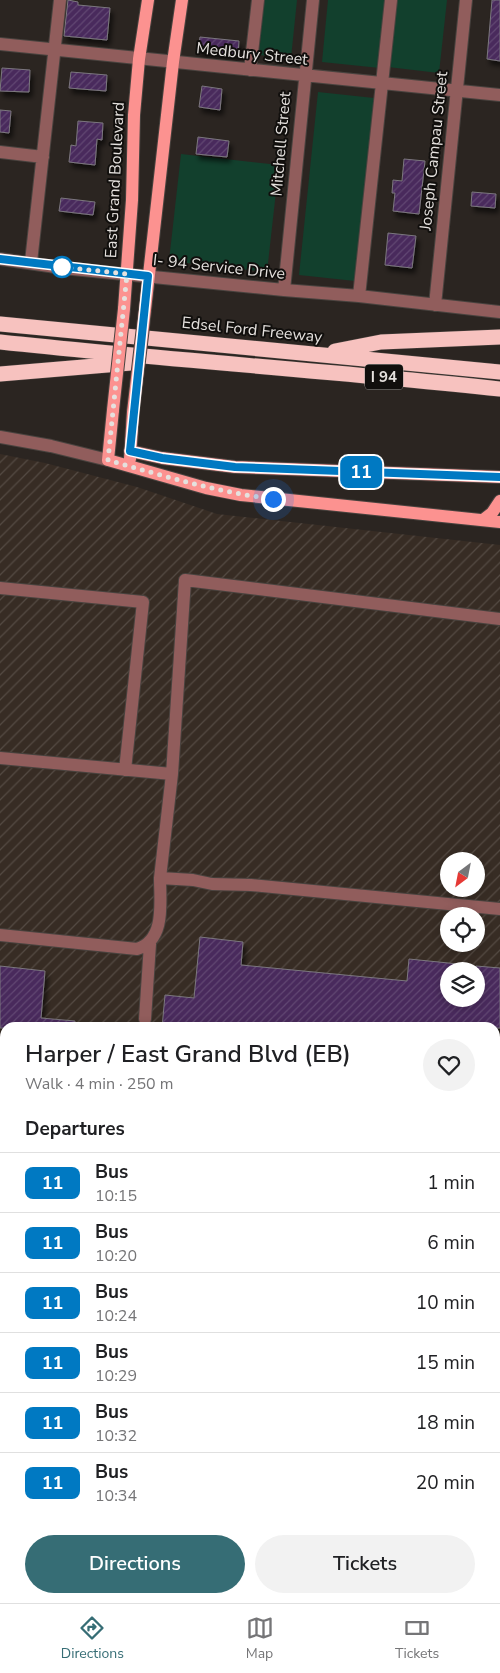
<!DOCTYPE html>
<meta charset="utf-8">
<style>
:root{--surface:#fff;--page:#f2f2f2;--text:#202124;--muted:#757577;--line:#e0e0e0;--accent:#366d75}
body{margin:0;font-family:"Nunito Sans",sans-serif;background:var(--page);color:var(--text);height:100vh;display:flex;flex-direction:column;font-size:19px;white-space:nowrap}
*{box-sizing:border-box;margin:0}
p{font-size:16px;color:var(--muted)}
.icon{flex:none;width:28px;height:28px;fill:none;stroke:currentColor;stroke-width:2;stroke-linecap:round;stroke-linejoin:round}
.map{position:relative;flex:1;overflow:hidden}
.drawer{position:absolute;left:0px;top:1022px;width:500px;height:581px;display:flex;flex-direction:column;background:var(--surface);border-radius:15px 15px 0 0;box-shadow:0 2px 8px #0003}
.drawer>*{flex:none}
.badge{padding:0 10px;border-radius:8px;font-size:18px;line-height:32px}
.needle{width:32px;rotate:212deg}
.tools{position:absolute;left:440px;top:852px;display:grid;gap:10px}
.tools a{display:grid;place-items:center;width:45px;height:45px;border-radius:50%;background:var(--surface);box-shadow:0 2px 8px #0003;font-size:25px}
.you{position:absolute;width:25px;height:25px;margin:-12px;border:4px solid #fff;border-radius:50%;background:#1a73e8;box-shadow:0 0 0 8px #1a73e833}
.map>.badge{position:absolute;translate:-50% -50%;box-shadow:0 0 0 2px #fff}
h2{padding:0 25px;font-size:19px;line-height:45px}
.round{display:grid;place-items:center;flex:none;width:52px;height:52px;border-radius:26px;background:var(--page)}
.head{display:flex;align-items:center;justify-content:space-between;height:85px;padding:0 25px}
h1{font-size:24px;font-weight:600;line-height:38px}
.primary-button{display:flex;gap:10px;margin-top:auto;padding:10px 25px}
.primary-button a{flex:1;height:58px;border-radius:30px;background:var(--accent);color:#fff;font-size:20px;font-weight:600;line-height:58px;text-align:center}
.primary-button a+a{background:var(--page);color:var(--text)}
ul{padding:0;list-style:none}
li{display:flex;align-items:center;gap:15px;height:60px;padding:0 25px;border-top:1px solid var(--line)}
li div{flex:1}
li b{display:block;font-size:19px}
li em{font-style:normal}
li .badge{min-width:55px;font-weight:700;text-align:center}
.tab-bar{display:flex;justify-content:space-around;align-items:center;height:70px;border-top:1px solid var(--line);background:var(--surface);font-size:14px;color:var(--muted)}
.tab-bar a{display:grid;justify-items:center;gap:2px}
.tab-bar .current{color:var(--accent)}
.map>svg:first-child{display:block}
.industrial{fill:url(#industrial-furrows);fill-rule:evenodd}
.grass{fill:#12402d}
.building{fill:url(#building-hatch);stroke:#7b777e;filter:url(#shadow)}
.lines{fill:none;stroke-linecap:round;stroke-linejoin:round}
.minor-casing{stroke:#49433f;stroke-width:14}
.major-casing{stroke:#49433f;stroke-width:14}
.highway-casing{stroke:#49433f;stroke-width:16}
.minor{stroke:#915d5c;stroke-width:12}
.major{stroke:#fc9290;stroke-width:12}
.highway{stroke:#f7c2bf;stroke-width:15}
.major-bridge-casing{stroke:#49433f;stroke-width:14;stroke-linecap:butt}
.major-bridge{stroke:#fc9290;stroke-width:12}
.line-casing{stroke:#fff;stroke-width:11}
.line{stroke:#0079c2;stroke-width:8}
.walk{stroke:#e5e1de;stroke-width:5;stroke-dasharray:0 9}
.stop-dot{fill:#fff;stroke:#0079c2;stroke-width:2.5}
.labels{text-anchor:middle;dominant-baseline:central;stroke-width:4;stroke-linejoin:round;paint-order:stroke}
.shield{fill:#110f0d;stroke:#a5a29f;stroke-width:1}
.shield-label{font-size:15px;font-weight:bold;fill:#e5e1de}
.street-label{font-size:16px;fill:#e5e1de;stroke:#110f0d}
</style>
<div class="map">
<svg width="500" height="1603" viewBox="0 0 500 1603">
<defs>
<pattern id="industrial-furrows" width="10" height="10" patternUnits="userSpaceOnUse" patternTransform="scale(1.25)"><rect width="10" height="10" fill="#372c24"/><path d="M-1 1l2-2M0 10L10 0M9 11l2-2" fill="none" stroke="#544a43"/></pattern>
<pattern id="building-hatch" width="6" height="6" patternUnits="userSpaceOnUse" patternTransform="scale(1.25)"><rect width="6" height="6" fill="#48295c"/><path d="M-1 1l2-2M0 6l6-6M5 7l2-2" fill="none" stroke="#624873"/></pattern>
<filter id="shadow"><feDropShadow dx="3" dy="5" stdDeviation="2.5" flood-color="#0009"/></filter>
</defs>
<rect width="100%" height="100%" fill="#2b2521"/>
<path class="industrial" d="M0 454 45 463 137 487 217 514 500 545V1603H0ZM449 861H476V889H449ZM449 916H476V944H449ZM449 971H476V999H449ZM5 1028H495V1599H5Z"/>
<path class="grass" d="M264 0H297L291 58 259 55Z
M328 0H387L380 68 322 62Z
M395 0H447L439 73 388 67Z
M318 92 374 98 355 281 299 275Z
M181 154 279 165 267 272 169 261Z"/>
<path class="building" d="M68 0 78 2V5L110 8 107 40 64 36Z
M492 0H500V61L487 59Z
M200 37 239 41 238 55 198 51Z
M2 68 30 70 29 92 0 91Z
M71 72 107 75 106 91 69 88Z
M202 86 222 89 220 110 199 107Z
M0 110 11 111 9 133 0 132Z
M78 121 103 123 102 140 97 139 95 165 69 162 71 145 76 146Z
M198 137 229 141 227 157 196 154Z
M404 159 425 161 419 214 393 211 395 193H392L393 180 402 181Z
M472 192 496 194 495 208 471 206Z
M61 198 95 202 93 215 59 211Z
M388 233 416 236 412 268 385 265Z
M200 937 243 942 241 965 407 981 409 959 468 965 467 971H449V999H476V966L500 968V1028H162L165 995 194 998Z
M0 966 45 971 41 1018 75 1021 74 1028H0Z"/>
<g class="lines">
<g class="minor-casing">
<path id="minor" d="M0 44 500 95
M250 70 258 0
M0 152 43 157
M0 259 63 268 284 290 359 296 500 312
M31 262 60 0
M284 290 313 0
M359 296 391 0
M435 305 466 0
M0 437 51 446 108 460
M0 588 143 602 125 770
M0 758 172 774 160 878
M172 774 185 580 500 619
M0 935 137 949C166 940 160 902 160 878L193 880 212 884 251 885 500 909
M145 1019 150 944"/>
</g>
<g class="major-casing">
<path id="major" d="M124 309 132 200 134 115 139 59 148 0
M145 310 173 62 182 0
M113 410 108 460 206 488 241 495 500 522
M130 451 162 458 235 467 500 477
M130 459 133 412
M483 520 492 513 500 501"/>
</g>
<g class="highway-casing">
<path id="highway" d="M0 324 500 372
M0 342C166 360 333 371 500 389
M335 351 381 342 500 337
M0 374 131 363"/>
</g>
<use href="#minor" class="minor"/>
<use href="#major" class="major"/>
<use href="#highway" class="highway"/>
<g class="major-bridge-casing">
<path id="major-bridge" d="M113 410 124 309
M133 412 145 310"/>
</g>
<use href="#major-bridge" class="major-bridge"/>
</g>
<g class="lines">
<g class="line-casing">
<path id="line" d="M0 259 148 276 130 451 162 458 235 467 500 477"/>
</g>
<use href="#line" class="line"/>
<path class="walk" d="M62 267 127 274 108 460C163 476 217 492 273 499"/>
</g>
<circle class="stop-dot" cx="62" cy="267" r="10"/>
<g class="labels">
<rect class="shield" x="365" y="364.5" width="38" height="25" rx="4"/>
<g class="shield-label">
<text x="384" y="377">I 94</text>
</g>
<g class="street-label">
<text transform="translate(252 54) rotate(6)">Medbury Street</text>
<text transform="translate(281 144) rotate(-85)">Mitchell Street</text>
<text transform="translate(434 151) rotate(-84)">Joseph Campau Street</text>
<text transform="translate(115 180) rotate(-87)">East Grand Boulevard</text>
<text transform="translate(219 267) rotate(6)">I- 94 Service Drive</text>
<text transform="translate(252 330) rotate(6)">Edsel Ford Freeway</text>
</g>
</g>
</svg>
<div class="tools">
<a><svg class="needle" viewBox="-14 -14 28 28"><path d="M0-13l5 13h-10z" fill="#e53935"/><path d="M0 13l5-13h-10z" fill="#757577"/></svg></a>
<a><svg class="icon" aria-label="locate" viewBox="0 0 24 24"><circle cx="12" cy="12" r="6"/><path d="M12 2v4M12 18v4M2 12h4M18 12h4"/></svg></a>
<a><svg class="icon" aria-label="layers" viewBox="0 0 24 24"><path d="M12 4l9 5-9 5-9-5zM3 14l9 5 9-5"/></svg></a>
</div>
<div class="you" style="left:273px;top:499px"></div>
<b class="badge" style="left:361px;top:472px;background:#0079c2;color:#fff">11</b>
<section class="drawer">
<div class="head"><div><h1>Harper / East Grand Blvd (EB)</h1><p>Walk · 4 min · 250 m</p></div><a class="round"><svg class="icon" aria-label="heart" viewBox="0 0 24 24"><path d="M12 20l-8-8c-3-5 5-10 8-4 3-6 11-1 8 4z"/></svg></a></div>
<h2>Departures</h2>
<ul>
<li><span class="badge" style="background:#0079c2;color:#fff">11</span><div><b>Bus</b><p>10:15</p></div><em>1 min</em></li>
<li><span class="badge" style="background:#0079c2;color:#fff">11</span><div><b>Bus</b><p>10:20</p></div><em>6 min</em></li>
<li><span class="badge" style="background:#0079c2;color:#fff">11</span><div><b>Bus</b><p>10:24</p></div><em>10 min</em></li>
<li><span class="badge" style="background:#0079c2;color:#fff">11</span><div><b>Bus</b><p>10:29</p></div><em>15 min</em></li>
<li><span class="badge" style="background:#0079c2;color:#fff">11</span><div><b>Bus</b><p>10:32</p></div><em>18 min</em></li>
<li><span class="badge" style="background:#0079c2;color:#fff">11</span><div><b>Bus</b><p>10:34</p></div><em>20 min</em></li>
</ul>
<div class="primary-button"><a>Directions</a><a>Tickets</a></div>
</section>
</div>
<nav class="tab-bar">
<a class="current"><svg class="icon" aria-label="directions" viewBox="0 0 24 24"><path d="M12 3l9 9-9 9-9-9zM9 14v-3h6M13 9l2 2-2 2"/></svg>Directions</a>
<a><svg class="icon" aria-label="map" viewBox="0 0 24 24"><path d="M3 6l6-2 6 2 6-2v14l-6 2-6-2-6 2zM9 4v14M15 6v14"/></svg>Map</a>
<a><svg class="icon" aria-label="tickets" viewBox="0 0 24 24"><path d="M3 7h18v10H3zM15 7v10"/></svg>Tickets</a>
</nav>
